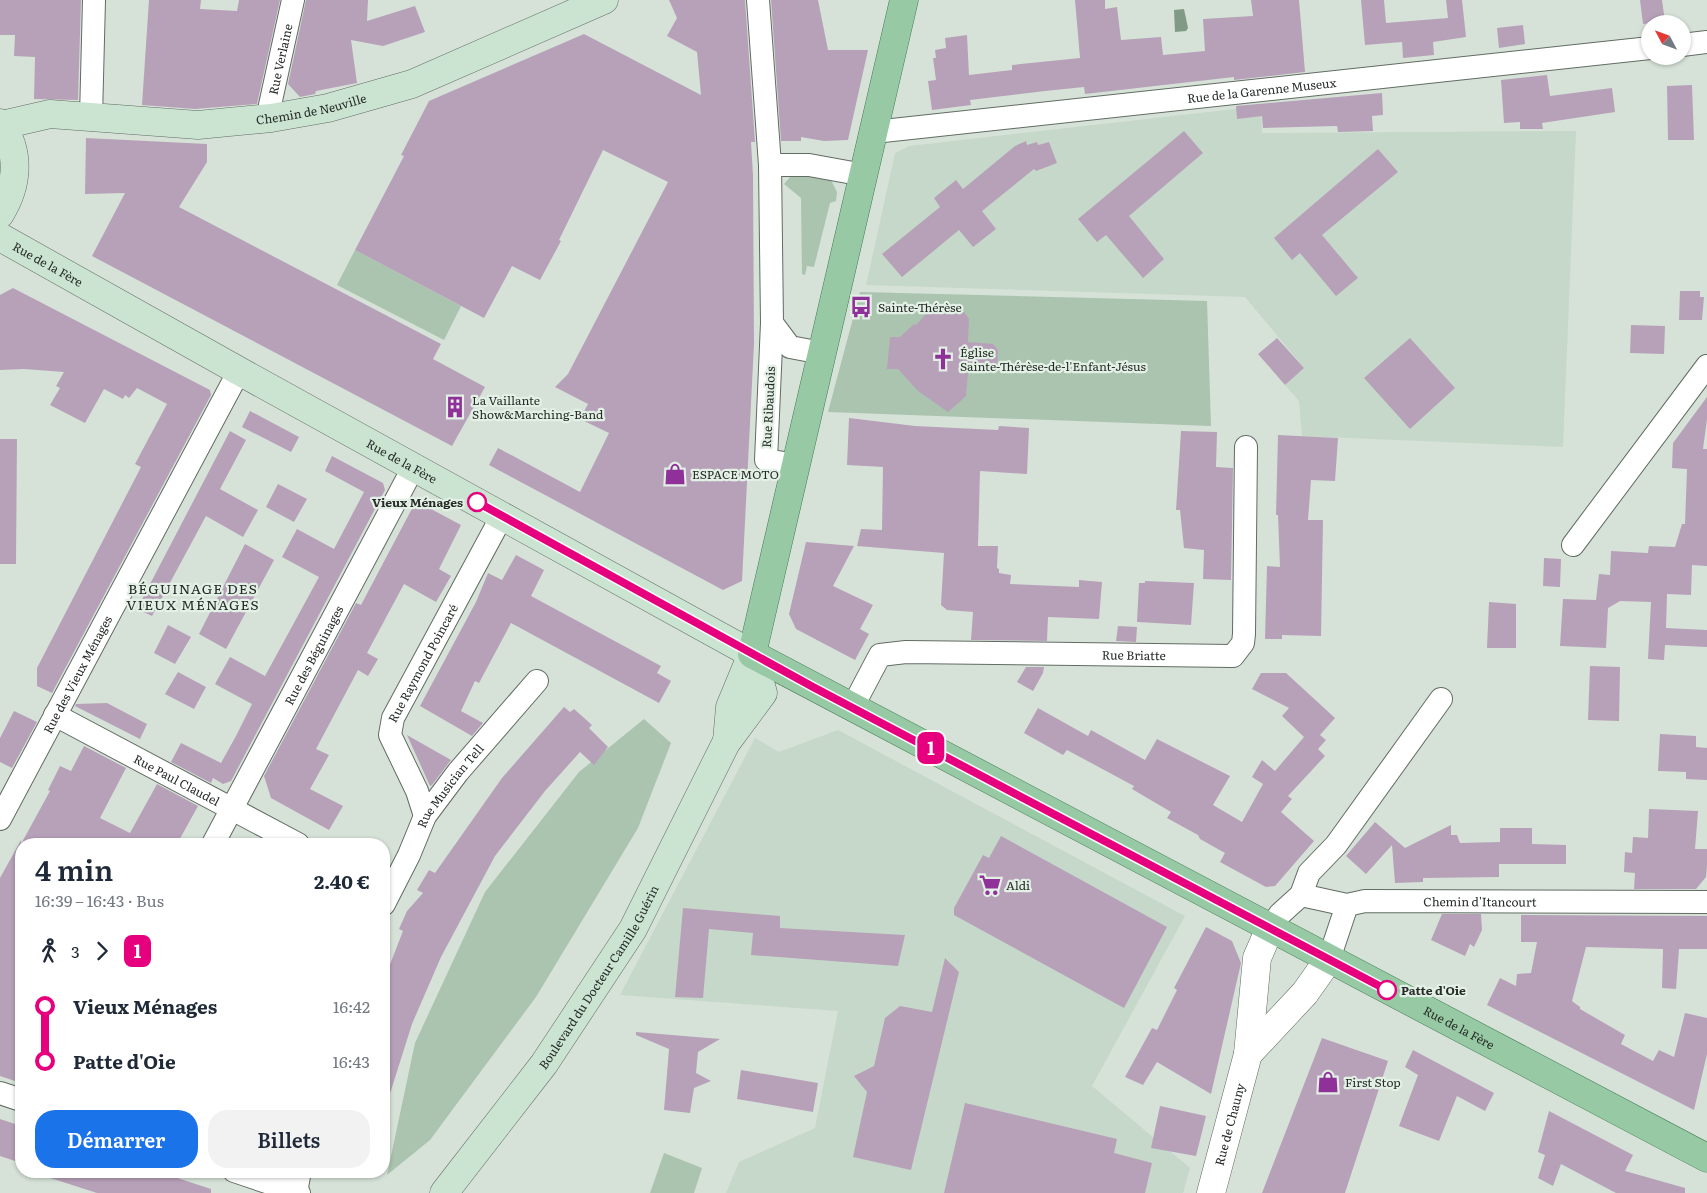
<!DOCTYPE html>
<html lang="fr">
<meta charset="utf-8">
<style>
:root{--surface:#fff;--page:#f2f2f3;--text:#1f2937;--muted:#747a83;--accent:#1a73e8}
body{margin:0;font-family:Literata,serif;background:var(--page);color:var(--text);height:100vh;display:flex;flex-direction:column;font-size:19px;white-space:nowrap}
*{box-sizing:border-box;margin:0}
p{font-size:16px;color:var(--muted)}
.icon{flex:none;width:28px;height:28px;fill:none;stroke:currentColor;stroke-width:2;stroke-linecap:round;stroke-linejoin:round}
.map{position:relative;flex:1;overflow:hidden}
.details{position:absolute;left:15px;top:838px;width:375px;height:340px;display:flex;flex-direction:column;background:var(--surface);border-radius:20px;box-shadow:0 1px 4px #0004}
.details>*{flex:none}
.badge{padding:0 10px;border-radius:8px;font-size:18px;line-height:32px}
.needle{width:32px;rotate:311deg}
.controls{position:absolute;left:1641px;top:15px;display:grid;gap:10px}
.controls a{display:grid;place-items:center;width:50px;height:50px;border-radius:50%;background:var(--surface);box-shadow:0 1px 4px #0004;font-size:25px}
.map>.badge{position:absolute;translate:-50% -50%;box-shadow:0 0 0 2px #fff}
.legs{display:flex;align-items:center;gap:8px;height:55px;padding:0 20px;font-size:16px}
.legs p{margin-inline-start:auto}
.overview{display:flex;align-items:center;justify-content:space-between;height:85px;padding:0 20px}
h1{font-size:28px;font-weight:600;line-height:38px}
.action{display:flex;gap:10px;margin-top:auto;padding:10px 20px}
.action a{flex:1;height:58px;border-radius:20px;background:var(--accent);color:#fff;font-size:20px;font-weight:600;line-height:58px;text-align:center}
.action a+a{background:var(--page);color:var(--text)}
ul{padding:0 20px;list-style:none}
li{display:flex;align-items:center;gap:18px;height:55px;font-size:19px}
li i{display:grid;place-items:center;width:8px;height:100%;margin:0 6px;background:currentColor}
li i::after{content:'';width:12px;height:12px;margin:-6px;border:4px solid;border-radius:50%;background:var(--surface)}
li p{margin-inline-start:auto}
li:first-child i{background:linear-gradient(#0000 50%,currentColor 0)}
li:last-child i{background:linear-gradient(currentColor 50%,#0000 0)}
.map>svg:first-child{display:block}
.built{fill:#c6d8c9}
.green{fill:#aac4af}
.water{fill:#809a85}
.building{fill:#b7a1b9}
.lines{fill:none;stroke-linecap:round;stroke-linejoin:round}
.minor-casing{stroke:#616c63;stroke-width:24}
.tertiary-casing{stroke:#616c63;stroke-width:29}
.secondary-casing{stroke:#616c63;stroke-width:29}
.primary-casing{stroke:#427b51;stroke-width:29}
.minor{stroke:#fff;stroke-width:22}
.tertiary{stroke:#fff;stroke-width:28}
.secondary{stroke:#cbe4d1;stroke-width:28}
.primary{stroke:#97caa4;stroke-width:28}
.line-1-casing{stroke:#fff;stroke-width:11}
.line-1{stroke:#e6007e;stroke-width:8}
.stop-1-dot{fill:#fff;stroke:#e6007e;stroke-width:2.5}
.labels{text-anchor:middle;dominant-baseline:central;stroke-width:4.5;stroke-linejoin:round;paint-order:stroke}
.street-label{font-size:12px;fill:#272c28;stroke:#e3f0e5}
.poi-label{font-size:12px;fill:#272c28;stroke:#e3f0e5;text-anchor:start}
.stop-label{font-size:12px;font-weight:bold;fill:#272c28;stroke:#e3f0e5;text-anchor:end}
.neighbourhood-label{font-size:14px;letter-spacing:1px;fill:#272c28;stroke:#e3f0e5}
</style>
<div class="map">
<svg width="1707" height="1193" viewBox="0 0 1707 1193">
<rect width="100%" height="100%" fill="#d6e2d8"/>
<path class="built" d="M1261 106 1262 133 1576 131 1563 447 1302 436 1299 401 1285 385 1304 368 1245 297 866 285 895 153 909 146Z
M838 730 1185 916 1092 1086 1190 1168 1183 1193H726L739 1162 815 1128 838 1011 620 995 755 738 779 752Z"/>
<path class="green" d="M818 175 831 180 837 192 836 201 830 203 814 267 807 266 805 275 802 274 801 198 784 184 791 176Z
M355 250 461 306 444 340 337 285Z
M860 292 1207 301 1211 426 828 412Z
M644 719 671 743 638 828 536 997 430 1140 387 1175 415 1043 485 892 579 772Z
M664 1153 702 1168 694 1193H650Z"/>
<path class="water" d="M1184 9 1188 28 1186 31 1175 32 1174 10Z"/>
<path class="building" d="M0 0H81L78 100 34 99 35 57 14 56 15 35H0Z
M149 0H201L200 9 237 11 239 0H280L257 104 195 109 142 105Z
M306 0H368L367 21 415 6 425 32 383 46 351 40 357 83 316 91 315 94 300 97 288 84Z
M669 0H745L755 142H751L753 175 754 344 742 581 723 590 489 465 498 448 580 492 609 433 580 419 588 404 555 387 568 374 668 182 603 150 559 240 561 241 540 280 512 266 484 318 355 250 404 156 401 155 429 101 584 34 701 95 697 52 667 36 677 18Z
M771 0H818L828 50H868L848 140 824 141 801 137V141H781Z
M1075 0H1105V9L1117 7 1121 40 1161 37 1163 55 1205 51 1203 19 1253 16 1251 0H1299L1305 72 1234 80V77L1085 94 1084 87 1045 91 970 100 971 105 932 110 928 81 936 80 933 58H936L935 50 946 48 945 38 967 35 969 75 1012 70V65L1080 58Z
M1361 0H1384L1386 23 1448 18 1446 0H1462L1466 37 1433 42 1434 55 1403 58 1402 42 1365 45Z
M1640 0H1662L1665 22 1643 24Z
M1523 25 1525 44 1499 48 1497 28Z
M1547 75 1550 96 1612 88 1615 112 1542 123 1543 129H1520V122L1504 123 1501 80Z
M1692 85 1694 140H1668L1667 86Z
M1382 93 1383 115 1372 116 1373 131 1338 132 1337 126 1263 128 1262 116 1237 119 1236 106Z
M1184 131 1203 153 1129 216 1164 259 1143 278 1106 235 1097 242 1078 219Z
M86 138 207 144V162L179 207 441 344 433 359 485 387 452 446 92 256 125 193 85 194Z
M1026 141 1027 145 1037 142 1038 145 1049 142 1057 163 1036 171 1034 169 982 211 996 229 973 247 959 230 902 277 882 254 940 207 934 198 956 180 963 189 1015 146Z
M1378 149 1398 172 1322 235 1358 278 1336 296 1300 253 1292 260 1274 238Z
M13 288 210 390 211 395 52 693 37 686V668L141 467 135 464 167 404 137 388 129 398 125 395 123 399 104 389 85 423 50 405 60 388 56 386 64 372 24 369 0 370V295Z
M1680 291H1700V297H1704L1702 320H1679Z
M938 310 953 315 957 312H964L969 319 968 342 993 344 998 350 997 368 990 373 968 372 966 396 948 412 918 391 898 369H887L890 337H900L914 324 916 325 926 314Z
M1631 325 1665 326 1664 354 1630 353Z
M1277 338 1304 368 1285 385 1258 354Z
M1410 338 1455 388 1410 429 1364 378Z
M1707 397V419L1703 449H1707V566L1692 565 1691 595 1667 594 1666 628 1707 630V647L1665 645 1664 660 1648 659 1651 602 1620 601 1608 608 1606 648 1560 646 1563 599 1596 600 1599 574 1610 575 1611 551 1648 553 1649 546 1675 547 1682 524H1685L1687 469 1672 468 1673 443Z
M250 411 299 437 291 452 242 427Z
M849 418 915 426 998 430 999 426 1029 428 1027 474 980 471 978 546H998L997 568 999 569V573L1011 575 1010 584 1079 587V580L1102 582 1099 619 1048 617 1047 641 971 640 973 612 947 610 941 605 944 553 857 546 861 529 882 530 883 467 847 465Z
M230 431 246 440 220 489 258 510 243 537 206 516 152 616 137 609Z
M1181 431 1217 432 1216 467 1233 468 1231 580 1203 579 1204 550 1184 548 1180 510H1176Z
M1278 435 1338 438 1335 481 1311 480 1308 520H1323L1321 636 1282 635V639H1265L1267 566 1280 567 1278 515H1276Z
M0 439H17L16 564H0Z
M332 456 383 483 385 490 231 781 223 784 213 778 211 783 171 762 181 743 221 763 236 736 252 704 215 684 230 657 265 676 319 577 282 557 297 529 334 549 364 492 325 471Z
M278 484 307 499 294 522 266 507Z
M416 501 461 525 439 569 451 576 436 602 404 584 367 653 378 659 368 676 358 670 316 749 329 755 310 789 343 806 329 830 271 798 264 776 356 603 361 605Z
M806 542 854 546 833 586 873 605 860 629 869 634 855 660 796 629 789 614Z
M245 544 274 560 226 649 199 634Z
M516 555 544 570 531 596 661 666 657 673 671 681 659 703 511 623 479 683 475 681 461 711 483 723 472 736 420 706 476 602 488 573 502 580Z
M1544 558 1561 559 1560 587 1543 586Z
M1145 581 1194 583 1191 625 1137 622 1139 583H1145Z
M1489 602 1516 604V648H1487Z
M168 625 191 637 175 664 154 653Z
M1118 626 1137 627 1136 642 1116 641Z
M1590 666 1620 667 1619 721 1588 720Z
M1026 667H1044L1043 673 1033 691 1017 682Z
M178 672 206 687 194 709 165 694Z
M1261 673H1286L1335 718 1320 735 1326 740 1318 749 1325 756 1288 796 1292 799 1281 812 1314 841 1275 886 1266 887 1220 862 1225 853 1200 839 1198 835 1167 818 1171 812 1132 789 1134 786 1067 750 1063 755 1024 733 1038 708 1088 736 1091 730 1145 760 1157 739 1230 776 1213 805 1242 822 1263 784 1252 777 1262 760 1275 771 1304 737 1282 716 1289 708 1252 689Z
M107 703 147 724 140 739 75 706 76 704Z
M564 707 570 712 574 709 592 725 589 728 608 747 594 765 580 752 545 791 495 856 441 957 412 1024 388 1100 384 1099V980L403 931 399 929 407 911 423 893 417 890 429 870 435 873 502 778Z
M14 711 37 722 12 768 0 762V738Z
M1660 734 1696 736V747L1707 748V780L1686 779V772L1658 771Z
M407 735 451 760 432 785 430 786Z
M84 746 126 768 100 818 130 833 157 784 198 806 177 844H21L50 791 48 790 60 766 71 771Z
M1649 809 1698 811 1695 849H1707V865L1706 877 1696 889H1634L1635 873 1624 872 1625 852 1632 853 1633 837 1648 838Z
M1375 822 1405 848 1451 825V835H1457L1460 843 1500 842V828H1532V844L1566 845V864H1499V877L1423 878V882L1395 883 1392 845 1366 874 1346 856Z
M1001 836 1167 927 1124 1008 954 915V908L983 855 989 858Z
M21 840V1083L0 1076V878Z
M683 908 780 916V928L905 935 898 966 751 955 753 933 709 929 703 998 675 997Z
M1442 914H1481L1482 930 1474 947 1470 944 1465 956 1431 940Z
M1521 915 1707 916V949H1679L1676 989 1662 988 1663 949 1586 947 1572 1001 1580 1007V1009L1625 1035 1621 1044 1653 1061 1659 1050 1674 1057 1685 1013 1707 1018V1054L1694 1110 1487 1005 1500 978 1516 986 1517 974 1531 973 1537 942H1521Z
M1206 927 1232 941 1241 963 1211 1094 1157 1062 1143 1085 1125 1077 1152 1028 1157 1030 1177 990 1174 988Z
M945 958 959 972 911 1170 853 1157 867 1092 854 1076 874 1066 885 1018 900 1006 932 1012Z
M636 1032 720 1039 698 1052 696 1073 711 1081 694 1088 690 1113 664 1110 669 1049 636 1035Z
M1322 1038 1388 1061 1345 1193H1262Z
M1413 1050 1494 1093 1485 1111 1457 1096 1439 1141 1399 1126 1418 1075 1405 1067Z
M741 1070 818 1083 813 1112 737 1099Z
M965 1103 1117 1139 1114 1153 1152 1163 1145 1193H944Z
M1160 1106 1206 1116 1196 1156 1151 1148Z
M1549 1111 1633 1155 1625 1171 1685 1188V1193H1616L1561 1164 1553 1186 1538 1178 1545 1155 1538 1152Z
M0 1119 21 1126V1163L0 1156Z
M41 1171H156L211 1189V1193H97L41 1175Z"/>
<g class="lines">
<g class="minor-casing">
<g id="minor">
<path d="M758 0 770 165 772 323 790 347 822 353"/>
<path d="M1682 45 1707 42"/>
<path d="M91 117 94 0"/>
<path id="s1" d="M271 118 270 105 293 0"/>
<path id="s2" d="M874 132 1650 48"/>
<path d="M770 165H809L864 175"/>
<path d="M772 323 766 460 796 465"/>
<path d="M1573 545 1707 366"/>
<path id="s3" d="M852 708 880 655 906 652 1233 656 1243 643 1244 634 1246 447"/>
<path id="s4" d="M55 715 298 844"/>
<path id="s5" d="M425 816 417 791 390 735 393 718 502 516"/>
<path id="s6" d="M0 819 239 371"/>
<path id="s7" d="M213 844 413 468"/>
<path d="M1301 895 1309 873 1336 845 1441 699"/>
<path id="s8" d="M384 904 409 855 425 816 458 772 537 681"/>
<path id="s9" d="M1270 928 1280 914 1301 895 1347 905 1365 901 1707 902"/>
<path d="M1329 959 1347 905"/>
<path d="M0 1093 21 1100"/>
<path d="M234 1171 299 1193"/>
<path d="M296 1192 300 1171"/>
</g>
</g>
<g class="tertiary-casing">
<g id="tertiary">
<path d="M1248 1054 1305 993 1329 959"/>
<path id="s10" d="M1211 1193 1248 1054 1257 958 1270 928"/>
</g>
</g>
<g class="secondary-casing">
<g id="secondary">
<path d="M0 123C21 152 18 185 0 214"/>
<path id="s11" d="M2 125 50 114 198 125 271 118 328 108 412 84 604 0"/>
<path id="s12" d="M0 237 239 371 752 654"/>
<path d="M727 741 730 707 752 654"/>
<path id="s13" d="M444 1193 544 1064 633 929 726 743 763 693 752 654"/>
</g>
</g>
<g class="primary-casing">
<g id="primary">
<path id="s14" d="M904 0 752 654 1707 1158"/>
</g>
</g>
<use href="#minor" class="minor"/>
<use href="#tertiary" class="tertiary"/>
<use href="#secondary" class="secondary"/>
<use href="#primary" class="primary"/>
</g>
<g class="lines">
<g class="line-1-casing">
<path id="line-1" d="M477 502 813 687 1387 990"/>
</g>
<use href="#line-1" class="line-1"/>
</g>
<defs>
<g id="bus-bare" transform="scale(1.725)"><path d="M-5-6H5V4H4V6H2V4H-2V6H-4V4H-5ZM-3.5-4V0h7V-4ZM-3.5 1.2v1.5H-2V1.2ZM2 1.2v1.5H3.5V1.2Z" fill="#90319a" stroke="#e3f0e5" stroke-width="2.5" paint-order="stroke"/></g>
<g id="church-bare" transform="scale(1.725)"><path d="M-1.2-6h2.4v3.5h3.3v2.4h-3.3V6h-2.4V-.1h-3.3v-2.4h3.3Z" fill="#90319a" stroke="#e3f0e5" stroke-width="2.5" paint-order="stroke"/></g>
<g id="building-bare" transform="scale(1.725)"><path d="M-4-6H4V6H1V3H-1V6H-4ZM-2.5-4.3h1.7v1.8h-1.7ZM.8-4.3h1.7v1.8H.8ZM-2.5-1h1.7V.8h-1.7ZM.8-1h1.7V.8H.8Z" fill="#90319a" stroke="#e3f0e5" stroke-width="2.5" paint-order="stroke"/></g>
<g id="shop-bare" transform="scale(1.725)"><path d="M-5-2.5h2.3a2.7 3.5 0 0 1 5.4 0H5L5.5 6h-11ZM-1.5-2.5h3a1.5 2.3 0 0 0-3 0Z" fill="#90319a" stroke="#e3f0e5" stroke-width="2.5" paint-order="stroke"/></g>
<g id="supermarket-bare" transform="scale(1.725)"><path d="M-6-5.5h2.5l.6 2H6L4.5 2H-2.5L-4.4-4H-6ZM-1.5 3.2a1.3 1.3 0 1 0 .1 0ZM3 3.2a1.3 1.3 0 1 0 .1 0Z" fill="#90319a" stroke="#e3f0e5" stroke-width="2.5" paint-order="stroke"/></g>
</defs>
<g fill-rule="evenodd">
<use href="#bus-bare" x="861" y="307"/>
<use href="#church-bare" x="943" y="359"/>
<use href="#building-bare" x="455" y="407"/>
<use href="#shop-bare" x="675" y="474"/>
<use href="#supermarket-bare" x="990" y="885"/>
<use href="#shop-bare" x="1328" y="1082"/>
</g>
<g class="stop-1-dot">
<circle cx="477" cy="502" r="9"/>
<circle cx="1387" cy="990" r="9"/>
</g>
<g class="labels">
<g class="street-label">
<text stroke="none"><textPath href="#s1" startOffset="60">Rue Verlaine</textPath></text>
<text stroke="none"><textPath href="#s2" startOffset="390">Rue de la Garenne Museux</textPath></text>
<text stroke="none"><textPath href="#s11" startOffset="312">Chemin de Neuville</textPath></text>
<text stroke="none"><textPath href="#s12" startOffset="55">Rue de la Fère</textPath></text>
<text transform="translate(768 407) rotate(-87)">Rue Ribaudois</text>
<text stroke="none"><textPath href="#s12" startOffset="460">Rue de la Fère</textPath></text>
<text stroke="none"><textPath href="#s7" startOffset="214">Rue des Béguinages</textPath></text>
<text stroke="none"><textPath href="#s3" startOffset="314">Rue Briatte</textPath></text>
<text stroke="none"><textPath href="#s5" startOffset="168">Rue Raymond Poincaré</textPath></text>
<text stroke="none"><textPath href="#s6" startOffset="164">Rue des Vieux Ménages</textPath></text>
<text stroke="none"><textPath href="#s4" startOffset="138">Rue Paul Claudel</textPath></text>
<text stroke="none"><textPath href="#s8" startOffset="136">Rue Musician Tell</textPath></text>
<text stroke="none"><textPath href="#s9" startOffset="226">Chemin d'Itancourt</textPath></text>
<text stroke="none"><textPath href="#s13" startOffset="266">Boulevard du Docteur Camille Guérin</textPath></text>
<text stroke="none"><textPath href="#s14" startOffset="1471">Rue de la Fère</textPath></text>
<text stroke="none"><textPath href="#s10" startOffset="71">Rue de Chauny</textPath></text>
</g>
<g class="poi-label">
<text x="878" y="307">Sainte-Thérèse</text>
<text x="960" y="352">Église<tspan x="960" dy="14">Sainte-Thérèse-de-l'Enfant-Jésus</tspan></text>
<text x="472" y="400">La Vaillante<tspan x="472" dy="14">Show&amp;Marching-Band</tspan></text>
<text x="692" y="474">ESPACE MOTO</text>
<text x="1006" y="885">Aldi</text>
<text x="1345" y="1082">First Stop</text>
</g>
<g class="stop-label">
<text x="463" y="502">Vieux Ménages</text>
<text x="1401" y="990" text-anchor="start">Patte d'Oie</text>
</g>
<g class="neighbourhood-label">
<text x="193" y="588">BÉGUINAGE DES<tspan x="193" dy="16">VIEUX MÉNAGES</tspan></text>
</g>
</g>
</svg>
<div class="controls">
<a><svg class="needle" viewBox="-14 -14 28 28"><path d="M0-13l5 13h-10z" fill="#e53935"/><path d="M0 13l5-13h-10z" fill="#747a83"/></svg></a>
</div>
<b class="badge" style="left:931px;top:748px;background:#e6007e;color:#fff">1</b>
<section class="details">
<div class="overview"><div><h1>4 min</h1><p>16:39 – 16:43 · Bus</p></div><b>2.40 €</b></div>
<div class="legs"><svg class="icon" aria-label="walk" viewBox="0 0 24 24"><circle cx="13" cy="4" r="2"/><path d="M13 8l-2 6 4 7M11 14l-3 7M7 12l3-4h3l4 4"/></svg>3<svg class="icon" aria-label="forward" viewBox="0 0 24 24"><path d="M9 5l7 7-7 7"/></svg><b class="badge" style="background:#e6007e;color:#fff">1</b></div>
<ul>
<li><i style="color:#e6007e"></i><b>Vieux Ménages</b><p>16:42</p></li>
<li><i style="color:#e6007e"></i><b>Patte d'Oie</b><p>16:43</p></li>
</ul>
<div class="action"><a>Démarrer</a><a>Billets</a></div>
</section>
</div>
